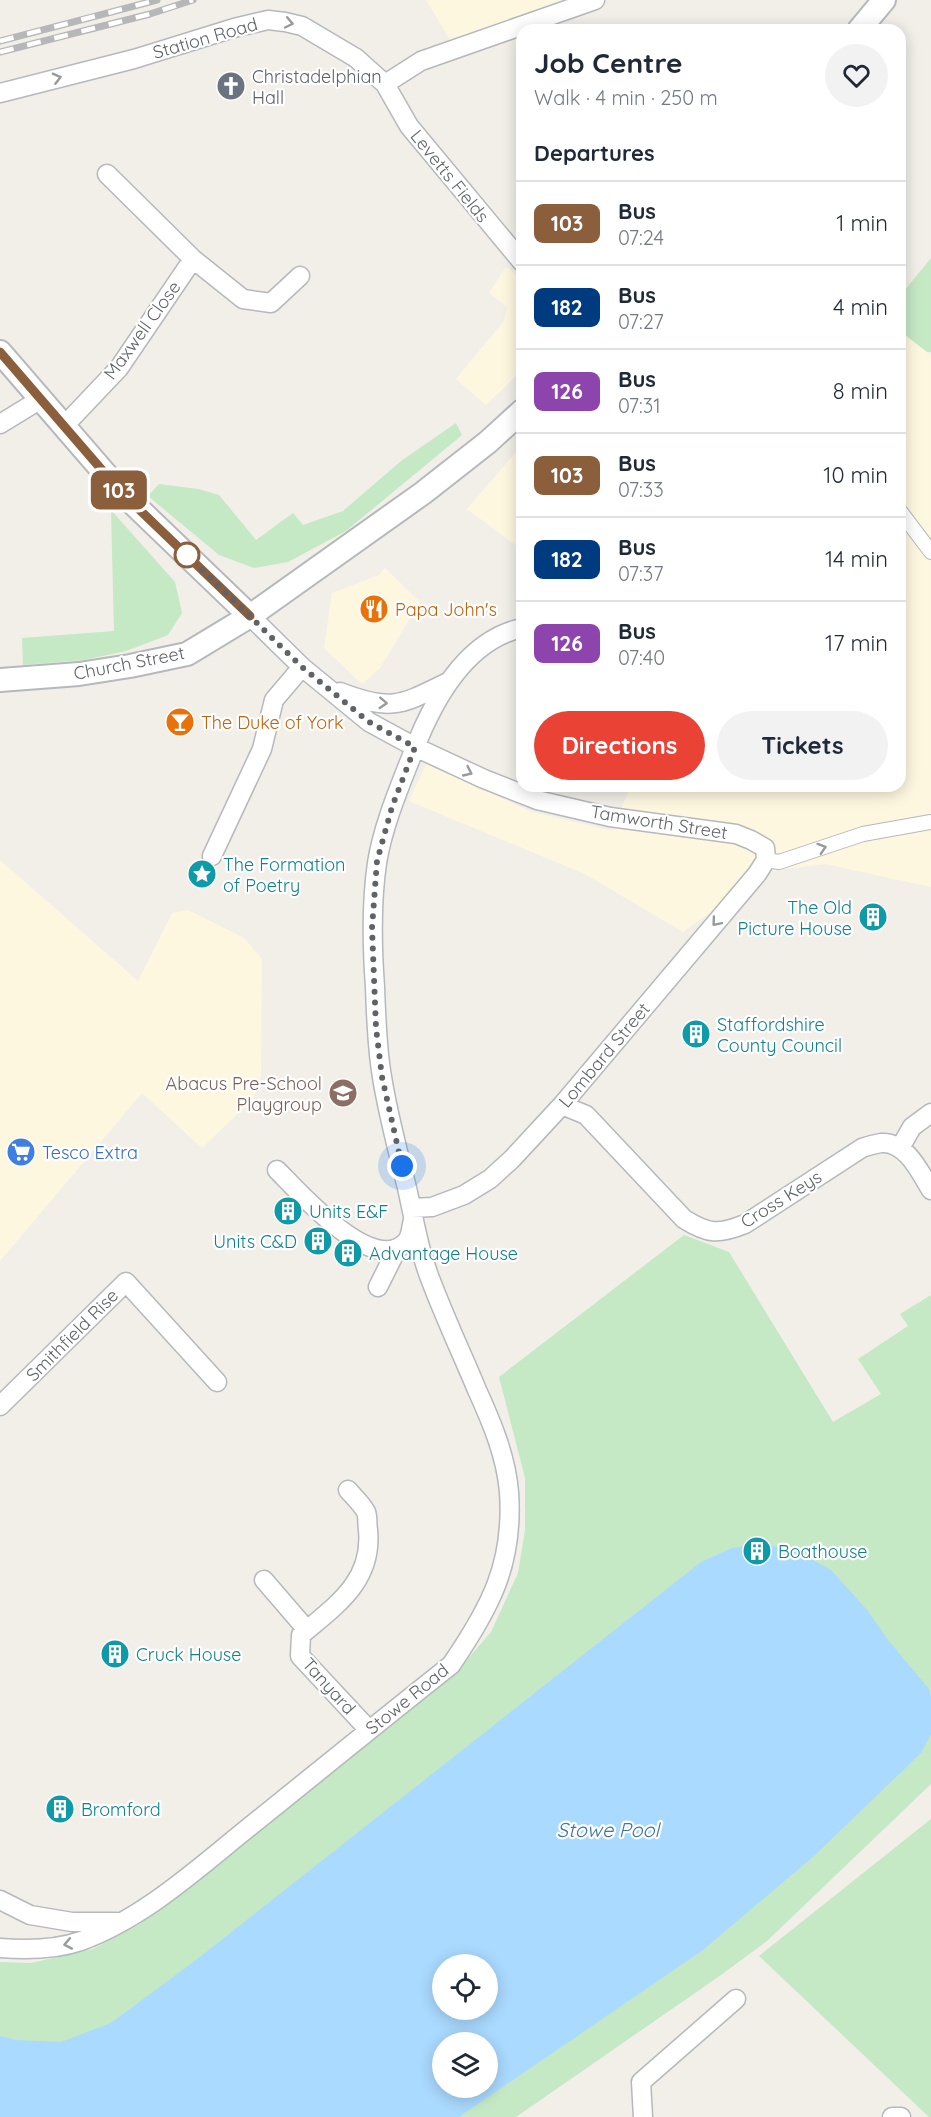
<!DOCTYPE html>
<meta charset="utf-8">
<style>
:root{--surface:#fff;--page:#f2f2f3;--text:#1f2937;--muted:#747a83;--line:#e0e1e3;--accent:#ea4335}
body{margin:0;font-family:Quicksand,sans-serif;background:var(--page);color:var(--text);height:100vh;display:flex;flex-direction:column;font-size:22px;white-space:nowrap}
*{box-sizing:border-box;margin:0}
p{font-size:20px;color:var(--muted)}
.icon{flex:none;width:33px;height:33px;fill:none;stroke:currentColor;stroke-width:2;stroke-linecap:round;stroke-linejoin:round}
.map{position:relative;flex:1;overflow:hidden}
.drawer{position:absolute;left:516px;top:24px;width:390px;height:768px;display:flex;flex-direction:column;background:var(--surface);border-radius:18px;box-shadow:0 3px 15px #0003}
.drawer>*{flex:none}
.badge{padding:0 12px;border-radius:9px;font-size:21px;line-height:39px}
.buttons{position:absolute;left:432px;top:1954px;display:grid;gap:12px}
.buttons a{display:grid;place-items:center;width:66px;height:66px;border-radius:50%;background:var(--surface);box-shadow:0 3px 15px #0003;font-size:30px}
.you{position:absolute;width:30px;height:30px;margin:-15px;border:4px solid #fff;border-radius:50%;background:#1a73e8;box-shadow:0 0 0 9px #1a73e833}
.map>.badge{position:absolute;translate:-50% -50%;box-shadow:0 0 0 3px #fff}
h2{padding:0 18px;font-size:22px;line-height:54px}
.round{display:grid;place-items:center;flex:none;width:63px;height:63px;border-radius:32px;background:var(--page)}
.overview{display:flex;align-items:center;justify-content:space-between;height:102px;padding:0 18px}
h1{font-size:28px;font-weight:700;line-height:45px}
.cta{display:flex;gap:12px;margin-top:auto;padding:12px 18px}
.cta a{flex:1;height:69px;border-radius:36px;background:var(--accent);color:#fff;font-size:24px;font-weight:700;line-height:69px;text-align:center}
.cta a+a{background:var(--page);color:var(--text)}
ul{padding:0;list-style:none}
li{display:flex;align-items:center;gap:18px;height:84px;padding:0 18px;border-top:2px solid var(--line)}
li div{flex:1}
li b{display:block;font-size:22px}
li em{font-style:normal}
li .badge{min-width:66px;font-weight:700;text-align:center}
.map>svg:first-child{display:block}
.commercial{fill:#fef7e0}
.green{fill:#c5e8c5;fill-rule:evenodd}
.water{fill:#aadaff;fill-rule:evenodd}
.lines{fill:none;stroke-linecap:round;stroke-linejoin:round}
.pedestrian-casing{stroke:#b5b8bc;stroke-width:16}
.minor-casing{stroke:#b5b8bc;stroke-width:21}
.tertiary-casing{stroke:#b5b8bc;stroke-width:26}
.pedestrian{stroke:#fff;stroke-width:14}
.minor{stroke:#fff;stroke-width:18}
.tertiary{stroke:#fff;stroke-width:22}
.rail-casing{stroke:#b6b7b8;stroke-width:7}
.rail{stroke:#fff;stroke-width:4.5;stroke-dasharray:14;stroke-linecap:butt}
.oneway{stroke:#979a9d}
.line-casing{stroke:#fff;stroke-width:14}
.line{stroke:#8b5e3c;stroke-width:9}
.walk{stroke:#5f6368;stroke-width:6;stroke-dasharray:0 10.8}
.stop-dot{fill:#fff;stroke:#8b5e3c;stroke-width:3}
.labels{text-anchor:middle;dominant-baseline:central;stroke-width:4.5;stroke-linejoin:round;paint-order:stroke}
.street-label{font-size:18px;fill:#5f6368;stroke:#fff}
.worship-label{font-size:18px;fill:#5b616d;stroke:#fff;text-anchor:start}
.food-label{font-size:18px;fill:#c56008;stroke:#fff;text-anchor:start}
.culture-label{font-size:18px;fill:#0d838f;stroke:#fff;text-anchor:start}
.education-label{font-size:18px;fill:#785e54;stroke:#fff;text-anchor:end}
.shop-label{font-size:18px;fill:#366cbe;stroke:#fff;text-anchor:start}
.water-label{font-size:20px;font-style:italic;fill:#4174aa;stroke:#fff}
</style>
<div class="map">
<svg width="931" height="2117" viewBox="0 0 931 2117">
<rect width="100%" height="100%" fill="#f1efe8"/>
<path class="commercial" d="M426 0H563L451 41Z
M506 267 522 279V331L518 338 522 342V370L486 405 456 379 504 321 507 307 489 293Z
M900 331 931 355V887L825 864 768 871 683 932 585 874 409 801 426 764 532 812 613 831 630 786H900Z
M522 445V550L467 509Z
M385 568 420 602 380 668 362 684 324 648 332 593 379 575Z
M0 860 138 981 172 913 188 910 244 938 262 959 261 1076 253 1099 202 1148 142 1093 0 1261Z"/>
<path class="green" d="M931 258V352H927L900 331V296Z
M456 423 462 435 346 531 288 562 254 568 219 555 148 496 159 484 198 489 219 495 256 540 293 513 303 525 343 511 401 461Z
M111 510 175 582 182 613 168 635 126 651 84 660 23 665 22 638 114 631Z
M684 1235 729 1252 833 1422 881 1394 858 1359 908 1326 900 1314 931 1295V1784L767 1941 721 1975 516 2117H0V1962L31 1963 93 1949 140 1924 212 1863 451 1678 491 1632 518 1573 525 1530V1478L499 1377ZM442 1965H488V2010H442ZM442 2043H488V2088H442Z
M931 1819V2117H929L759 1956Z"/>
<path class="water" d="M762 1544 795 1550 831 1570 868 1611 888 1640 929 1689 931 1696V1734L921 1753 814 1856 703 1950 459 2117H0V2036L16 2040 61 2042 111 2023 196 1960 701 1562 732 1548ZM442 1965H488V2010H442ZM442 2043H488V2088H442Z"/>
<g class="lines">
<g class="pedestrian-casing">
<path id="pedestrian" d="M900 511 931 552
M766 860 779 862 863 834 931 822"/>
</g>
<g class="minor-casing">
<path id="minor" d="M385 84 421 61 595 0
M0 93 134 59 234 28 268 20 285 22 302 26 356 58 385 84 409 126 522 262
M193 259 243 299 271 303 300 276
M0 424 41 399
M64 426 119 368 193 259 107 174
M250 616 302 667 369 722 415 747 484 779 537 800 610 817 736 834 751 840 765 848 766 860 757 874 562 1105 512 1159 490 1179 464 1195 432 1207 412 1208
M340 692C392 712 401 705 448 682
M212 856 262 749 274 700 302 667
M562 1105 586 1115 684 1219C708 1234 718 1235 745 1224L862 1148C868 1146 875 1144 881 1143 906 1141 920 1172 931 1190
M900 1148 912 1127 931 1113
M277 1170C299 1192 373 1277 406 1242 411 1237 411 1227 413 1220
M378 1287 397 1249
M0 1406 126 1282 217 1382
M348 1490C353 1496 362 1504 366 1512 368 1516 367 1525 368 1530 373 1582 335 1606 301 1635L300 1656 369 1730
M264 1580 307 1630
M0 1900 30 1915 72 1922H117
M0 1948C27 1950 55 1950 81 1941 146 1917 199 1867 253 1824 319 1771 384 1718 451 1665 490 1608 514 1564 509 1492 506 1456 492 1423 477 1390 462 1354 445 1318 431 1281 419 1251 414 1219 407 1188 398 1151 388 1115 382 1077 377 1048 376 1017 375 987 372 946 371 904 377 863 383 825 400 786 414 750 433 701 466 640 522 628
M643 2117 641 2082 736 1999
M892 2117H901"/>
</g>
<g class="tertiary-casing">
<path id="tertiary" d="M859 30 884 0
M0 352 121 492 250 616
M0 680 79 674 130 666 187 654 250 616 423 493 488 442 522 411"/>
</g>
<use href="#pedestrian" class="pedestrian"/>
<use href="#minor" class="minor"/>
<use href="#tertiary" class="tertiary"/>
<g class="rail-casing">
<path id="rail" d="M0 41 157 0
M0 52 150 14 193 0"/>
</g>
<use href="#rail" class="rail"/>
</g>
<defs><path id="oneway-chevron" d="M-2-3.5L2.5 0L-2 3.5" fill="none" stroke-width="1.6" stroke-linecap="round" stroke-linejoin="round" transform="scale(1.5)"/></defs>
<g class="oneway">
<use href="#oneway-chevron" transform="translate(289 23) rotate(12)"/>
<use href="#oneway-chevron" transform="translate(57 78) rotate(-14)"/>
<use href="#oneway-chevron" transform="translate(383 703) rotate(3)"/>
<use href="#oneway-chevron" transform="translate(468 772) rotate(25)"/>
<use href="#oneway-chevron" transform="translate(822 848) rotate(-18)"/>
<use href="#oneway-chevron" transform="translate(716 922) rotate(130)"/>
<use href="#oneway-chevron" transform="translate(68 1944) rotate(169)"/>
</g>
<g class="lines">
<g class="line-casing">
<path id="line" d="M0 352 121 492 250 616"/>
</g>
<use href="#line" class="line"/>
<path class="walk" d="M187 555 302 667 369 722 415 747 392 807 377 861 372 928 376 1028 382 1077 402 1166"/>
</g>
<defs>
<g id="church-disc" transform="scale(1.5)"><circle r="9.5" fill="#6b7280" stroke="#fff"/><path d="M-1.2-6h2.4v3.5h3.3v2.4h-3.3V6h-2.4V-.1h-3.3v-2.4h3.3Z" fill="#fff"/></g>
<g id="restaurant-disc" transform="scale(1.5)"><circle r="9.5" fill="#e8710a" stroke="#fff"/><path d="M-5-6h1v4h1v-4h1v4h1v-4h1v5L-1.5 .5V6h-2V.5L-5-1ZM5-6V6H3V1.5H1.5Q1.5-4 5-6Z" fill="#fff"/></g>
<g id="bar-disc" transform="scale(1.5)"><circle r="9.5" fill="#e8710a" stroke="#fff"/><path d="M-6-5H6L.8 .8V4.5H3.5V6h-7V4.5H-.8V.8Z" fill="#fff"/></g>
<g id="sight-disc" transform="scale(1.5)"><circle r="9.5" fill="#0f9aa8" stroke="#fff"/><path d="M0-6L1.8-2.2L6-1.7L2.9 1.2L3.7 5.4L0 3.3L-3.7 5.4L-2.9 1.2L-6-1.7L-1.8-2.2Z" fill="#fff"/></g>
<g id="building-disc" transform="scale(1.5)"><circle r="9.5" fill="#0f9aa8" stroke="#fff"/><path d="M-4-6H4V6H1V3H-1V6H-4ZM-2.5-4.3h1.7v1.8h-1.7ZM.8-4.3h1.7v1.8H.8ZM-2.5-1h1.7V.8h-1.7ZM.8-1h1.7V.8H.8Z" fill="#fff"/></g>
<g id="school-disc" transform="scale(1.5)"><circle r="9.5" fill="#8d6e63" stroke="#fff"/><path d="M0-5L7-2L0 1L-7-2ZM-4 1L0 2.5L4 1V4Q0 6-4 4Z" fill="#fff"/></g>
<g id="supermarket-disc" transform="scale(1.5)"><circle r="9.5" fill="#3f7fe0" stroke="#fff"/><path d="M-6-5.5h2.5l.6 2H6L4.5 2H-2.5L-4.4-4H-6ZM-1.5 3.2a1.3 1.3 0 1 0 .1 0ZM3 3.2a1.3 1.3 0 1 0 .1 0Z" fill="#fff"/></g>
</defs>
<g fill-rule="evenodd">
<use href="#church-disc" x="231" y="86"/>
<use href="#restaurant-disc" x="374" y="609"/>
<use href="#bar-disc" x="180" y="722"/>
<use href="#sight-disc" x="202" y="874"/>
<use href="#building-disc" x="873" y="917"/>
<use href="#building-disc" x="696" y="1034"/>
<use href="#school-disc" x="343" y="1093"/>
<use href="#supermarket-disc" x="21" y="1152"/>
<use href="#building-disc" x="288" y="1211"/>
<use href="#building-disc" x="318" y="1241"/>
<use href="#building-disc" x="348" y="1253"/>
<use href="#building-disc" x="757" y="1551"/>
<use href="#building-disc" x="115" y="1654"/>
<use href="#building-disc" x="60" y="1809"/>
</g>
<circle class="stop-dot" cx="187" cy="555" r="12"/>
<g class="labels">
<g class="street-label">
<text transform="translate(205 38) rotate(-16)">Station Road</text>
<text transform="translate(450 176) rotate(51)">Levetts Fields</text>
<text transform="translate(142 330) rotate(-54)">Maxwell Close</text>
<text transform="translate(129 663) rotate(-11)">Church Street</text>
<text transform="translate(659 822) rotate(9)">Tamworth Street</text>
<text transform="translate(604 1055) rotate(-50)">Lombard Street</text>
<text transform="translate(781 1199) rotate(-32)">Cross Keys</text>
<text transform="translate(72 1335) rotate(-45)">Smithfield Rise</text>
<text transform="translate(329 1686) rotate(48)">Tanyard</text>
<text transform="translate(407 1699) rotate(-39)">Stowe Road</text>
</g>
<g class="worship-label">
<text x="252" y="76">Christadelphian<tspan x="252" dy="21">Hall</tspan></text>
</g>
<g class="food-label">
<text x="395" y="609">Papa John's</text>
<text x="201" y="722">The Duke of York</text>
</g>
<g class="culture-label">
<text x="223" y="864">The Formation<tspan x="223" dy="21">of Poetry</tspan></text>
<text x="852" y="907" text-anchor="end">The Old<tspan x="852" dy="21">Picture House</tspan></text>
<text x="717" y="1024">Staffordshire<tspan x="717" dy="21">County Council</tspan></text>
<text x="309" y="1211">Units E&amp;F</text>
<text x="297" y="1241" text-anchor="end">Units C&amp;D</text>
<text x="369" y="1253">Advantage House</text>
<text x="778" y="1551">Boathouse</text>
<text x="136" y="1654">Cruck House</text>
<text x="81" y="1809">Bromford</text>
</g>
<g class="education-label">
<text x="322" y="1083">Abacus Pre-School<tspan x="322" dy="21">Playgroup</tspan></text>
</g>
<g class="shop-label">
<text x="42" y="1152">Tesco Extra</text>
</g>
<g class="water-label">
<text x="608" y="1829">Stowe Pool</text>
</g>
</g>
</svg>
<div class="buttons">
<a><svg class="icon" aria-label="locate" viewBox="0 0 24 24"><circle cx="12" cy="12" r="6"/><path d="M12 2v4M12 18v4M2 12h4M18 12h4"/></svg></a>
<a><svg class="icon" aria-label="layers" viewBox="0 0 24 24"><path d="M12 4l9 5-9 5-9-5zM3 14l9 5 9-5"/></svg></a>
</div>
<div class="you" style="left:402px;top:1166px"></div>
<b class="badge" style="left:119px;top:490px;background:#8b5e3c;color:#fff">103</b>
<section class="drawer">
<div class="overview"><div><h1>Job Centre</h1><p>Walk · 4 min · 250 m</p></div><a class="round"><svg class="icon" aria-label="heart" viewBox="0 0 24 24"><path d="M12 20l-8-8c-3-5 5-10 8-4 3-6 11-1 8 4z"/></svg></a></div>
<h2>Departures</h2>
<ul>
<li><span class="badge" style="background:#8b5e3c;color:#fff">103</span><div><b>Bus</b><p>07:24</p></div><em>1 min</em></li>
<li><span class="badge" style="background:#003b80;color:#fff">182</span><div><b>Bus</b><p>07:27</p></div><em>4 min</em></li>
<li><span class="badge" style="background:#8e44ad;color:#fff">126</span><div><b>Bus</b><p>07:31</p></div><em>8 min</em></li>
<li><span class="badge" style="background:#8b5e3c;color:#fff">103</span><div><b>Bus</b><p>07:33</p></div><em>10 min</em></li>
<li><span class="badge" style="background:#003b80;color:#fff">182</span><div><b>Bus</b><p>07:37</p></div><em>14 min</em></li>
<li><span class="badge" style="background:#8e44ad;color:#fff">126</span><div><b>Bus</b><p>07:40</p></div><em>17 min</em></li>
</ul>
<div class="cta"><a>Directions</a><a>Tickets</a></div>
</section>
</div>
